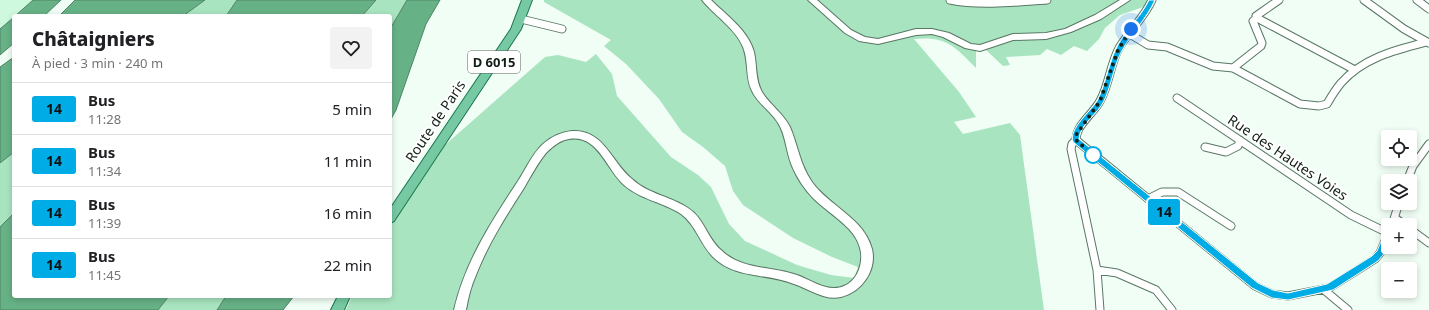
<!DOCTYPE html>
<html lang="fr">
<meta charset="utf-8">
<style>
:root{--surface:#fff;--page:#f2f2f2;--text:#202124;--muted:#757577;--line:#e0e0e0}
body{margin:0;font-family:"Noto Sans",sans-serif;background:var(--page);color:var(--text);height:100vh;display:flex;flex-direction:column;font-size:15px;white-space:nowrap}
*{box-sizing:border-box;margin:0}
p{font-size:13px;color:var(--muted)}
.icon{flex:none;width:22px;height:22px;fill:none;stroke:currentColor;stroke-width:2;stroke-linecap:round;stroke-linejoin:round}
.map{position:relative;flex:1;overflow:hidden}
.details{position:absolute;left:12px;top:14px;width:380px;height:284px;display:flex;flex-direction:column;background:var(--surface);border-radius:4px;box-shadow:0 2px 6px #0003}
.details>*{flex:none}
.badge{padding:0 8px;border-radius:3px;font-size:14px;line-height:26px}
.fabs{position:absolute;left:1381px;top:130px;display:grid;gap:8px}
.fabs a{display:grid;place-items:center;width:36px;height:36px;border-radius:4px;background:var(--surface);box-shadow:0 2px 6px #0003;font-size:20px}
.you{position:absolute;width:20px;height:20px;margin:-10px;border:3px solid #fff;border-radius:50%;background:#1a73e8;box-shadow:0 0 0 6px #1a73e833}
.map>.badge{position:absolute;translate:-50% -50%;box-shadow:0 0 0 2px #fff}
.round{display:grid;place-items:center;flex:none;width:42px;height:42px;border-radius:4px;background:var(--page)}
.head{display:flex;align-items:center;justify-content:space-between;height:68px;padding:0 20px}
h1{font-size:19px;font-weight:800;line-height:30px}
ul{padding:0;list-style:none}
li{display:flex;align-items:center;gap:12px;height:52px;padding:0 20px;border-top:1px solid var(--line)}
li div{flex:1}
li b{display:block;font-size:15px}
li em{font-style:normal}
li .badge{min-width:44px;font-weight:700;text-align:center}
.map>svg:first-child{display:block}
.built{fill:#cff9df}
.green{fill:#a9e4c0}
.water{fill:#67b186;stroke:#4e8565}
.lines{fill:none;stroke-linecap:round;stroke-linejoin:round}
.street-casing{stroke:#587764;stroke-width:9}
.secondary-casing{stroke:#587764;stroke-width:2}
.primary-casing{stroke:#18764c;stroke-width:2}
.street{stroke:#fff;stroke-width:7}
.secondary{fill:#fff;fill-rule:evenodd}
.primary{fill:#77c9a4;fill-rule:evenodd}
.line{fill:#00ace6;stroke:#fff}
.walk{stroke:#121f17;stroke-width:4;stroke-dasharray:0 7.2}
.stop-dot{fill:#fff;stroke:#00ace6;stroke-width:2}
.labels{text-anchor:middle;dominant-baseline:central;stroke-width:4;stroke-linejoin:round;paint-order:stroke}
.shield{fill:#fff;stroke:#59625d;stroke-width:1}
.shield-label{font-size:13px;font-weight:bold;fill:#121f17}
.street-label{font-size:14px;fill:#121f17;stroke:#fff}
</style>
<div class="map">
<svg width="1429" height="310" viewBox="0 0 1429 310">
<rect width="100%" height="100%" fill="#f0fef5"/>
<path class="built" d="M0 0H61L44 16H14V43L0 55Z"/>
<path class="green" d="M205 0H237L226 16H183Z
M376 0H407L390 29V16H362Z
M544 0H1149L1146 6 1120 15 1105 28 1099 39 1087 51 1074 46 1061 55 1047 49 1040 55 1006 57 1010 65 1003 66 985 49 976 51V68C954 46 947 36 914 39L959 92 976 117 954 122 963 134 1010 123 1020 135 1044 310H346L352 296H390V223L436 153 545 57 558 55 586 62 596 54 612 74 617 96 671 157 698 175 711 187 729 224 745 241 797 265 831 275 854 278 858 267 832 257 793 238 743 205 733 191 725 166 703 147 682 132 659 99 626 64 604 46 611 40 544 2Z
M14 152V213L0 227V163Z
M169 296H226L217 310H158Z"/>
<path class="water" d="M33 0H61L44 16H15Z
M75 0H205L183 16H59Z
M237 0H376L362 16H226Z
M407 0H440L426 24 396 110 390 121V29Z
M14 17V43L0 55V29Z
M14 57V152L0 163V67Z
M14 213V296H169L158 310H0V227Z
M226 296H294L283 310H217Z"/>
<g class="lines">
<g class="street-casing">
<path id="street" d="M950 0C979 6 1018 2 1047 0
M1364 0 1404 29 1429 43
M1417 0 1429 9
M1257 18 1355 70
M521 19 562 29
M1128 33 1148 45 1167 47 1213 66 1233 68 1300 104 1319 106 1327 104C1331 97 1336 89 1341 83 1363 58 1395 50 1426 42
M1233 68 1261 46 1262 43 1253 21 1257 18 1256 16 1279 0
M1177 98 1351 215 1388 233
M1076 140 1255 286 1272 294 1288 296 1329 288 1375 259 1380 253 1388 234
M1076 140 1072 144 1071 149 1097 270 1100 310
M1076 140C1076 125 1093 114 1100 101 1109 85 1110 65 1119 48 1129 31 1144 18 1152 0
M1205 147 1226 152 1238 146 1240 140
M1407 181 1413 166 1429 144
M1148 199 1162 192H1178L1231 226
M1395 218 1405 225
M1392 225 1399 203
M1410 229 1429 243
M1097 270 1117 273 1156 290 1172 310
M1323 289 1348 310"/>
</g>
<g class="secondary-casing">
<path id="secondary" d="M702 0H711C726 15 748 30 754 52 757 65 755 80 762 92 770 105 783 113 790 127 798 146 800 165 812 182 829 206 864 218 872 249 877 270 862 292 841 297 825 301 809 289 794 284 767 273 735 279 713 257 700 244 696 225 681 214 663 202 641 200 624 185 606 169 598 134 569 139 560 140 552 147 546 153 537 164 531 176 524 188 506 216 488 244 476 275 471 286 468 298 466 310H454C465 262 491 222 518 181 526 169 532 154 543 144 551 137 561 132 572 131 604 129 611 162 632 179 648 194 670 196 688 208 704 218 707 238 721 250 741 270 771 266 797 275 811 280 828 293 844 286 858 280 864 262 860 248 855 227 829 214 814 199 805 190 797 178 792 166 786 152 786 135 778 123 771 111 758 104 752 91 745 78 749 61 743 47 735 28 715 16 702 0Z
M808 0H817L851 30 865 37 878 39 916 29H932L949 33 971 44 980 45 1013 34 1046 33 1065 29 1095 15 1120 0H1130L1101 19 1071 32 1046 39 1013 40 980 51 965 48 943 37 932 34 916 35 878 44 859 41 845 33Z"/>
</g>
<g class="primary-casing">
<path id="primary" d="M522 0H532L521 29 394 221 390 223V209L511 29Z
M338 296H350L344 310H331Z"/>
</g>
<use href="#street" class="street"/>
<use href="#secondary" class="secondary"/>
<use href="#primary" class="primary"/>
</g>
<path class="line" d="M1149 0H1155C1147 18 1133 31 1123 49 1114 64 1112 84 1104 101 1098 114 1080 124 1079 139L1258 283 1273 290 1288 293 1327 284 1372 256 1377 251 1385 232H1391L1392 234 1383 255 1378 261 1333 290 1288 300 1272 298 1252 288 1073 142C1068 129 1091 111 1097 101 1105 86 1108 67 1115 51 1123 32 1140 19 1149 0Z"/>
<g class="lines">
<path class="walk" d="M1093 155 1076 140V135L1100 101 1118 50 1131 29"/>
</g>
<circle class="stop-dot" cx="1093" cy="155" r="8"/>
<g class="labels">
<rect class="shield" x="468" y="51" width="52" height="22" rx="3"/>
<g class="shield-label">
<text x="494" y="62">D 6015</text>
</g>
<g class="street-label">
<text transform="translate(435 121) rotate(-56)">Route de Paris</text>
<text transform="translate(1288 157) rotate(34)">Rue des Hautes Voies</text>
</g>
</g>
</svg>
<div class="fabs">
<a><svg class="icon" aria-label="locate" viewBox="0 0 24 24"><circle cx="12" cy="12" r="6"/><path d="M12 2v4M12 18v4M2 12h4M18 12h4"/></svg></a>
<a><svg class="icon" aria-label="layers" viewBox="0 0 24 24"><path d="M12 4l9 5-9 5-9-5zM3 14l9 5 9-5"/></svg></a>
<a>+</a>
<a>−</a>
</div>
<div class="you" style="left:1131px;top:29px"></div>
<b class="badge" style="left:1164px;top:212px;background:#00ace6;color:#111">14</b>
<section class="details">
<div class="head"><div><h1>Châtaigniers</h1><p>À pied · 3 min · 240 m</p></div><a class="round"><svg class="icon" aria-label="heart" viewBox="0 0 24 24"><path d="M12 20l-8-8c-3-5 5-10 8-4 3-6 11-1 8 4z"/></svg></a></div>
<ul>
<li><span class="badge" style="background:#00ace6;color:#111">14</span><div><b>Bus</b><p>11:28</p></div><em>5 min</em></li>
<li><span class="badge" style="background:#00ace6;color:#111">14</span><div><b>Bus</b><p>11:34</p></div><em>11 min</em></li>
<li><span class="badge" style="background:#00ace6;color:#111">14</span><div><b>Bus</b><p>11:39</p></div><em>16 min</em></li>
<li><span class="badge" style="background:#00ace6;color:#111">14</span><div><b>Bus</b><p>11:45</p></div><em>22 min</em></li>
</ul>
</section>
</div>
